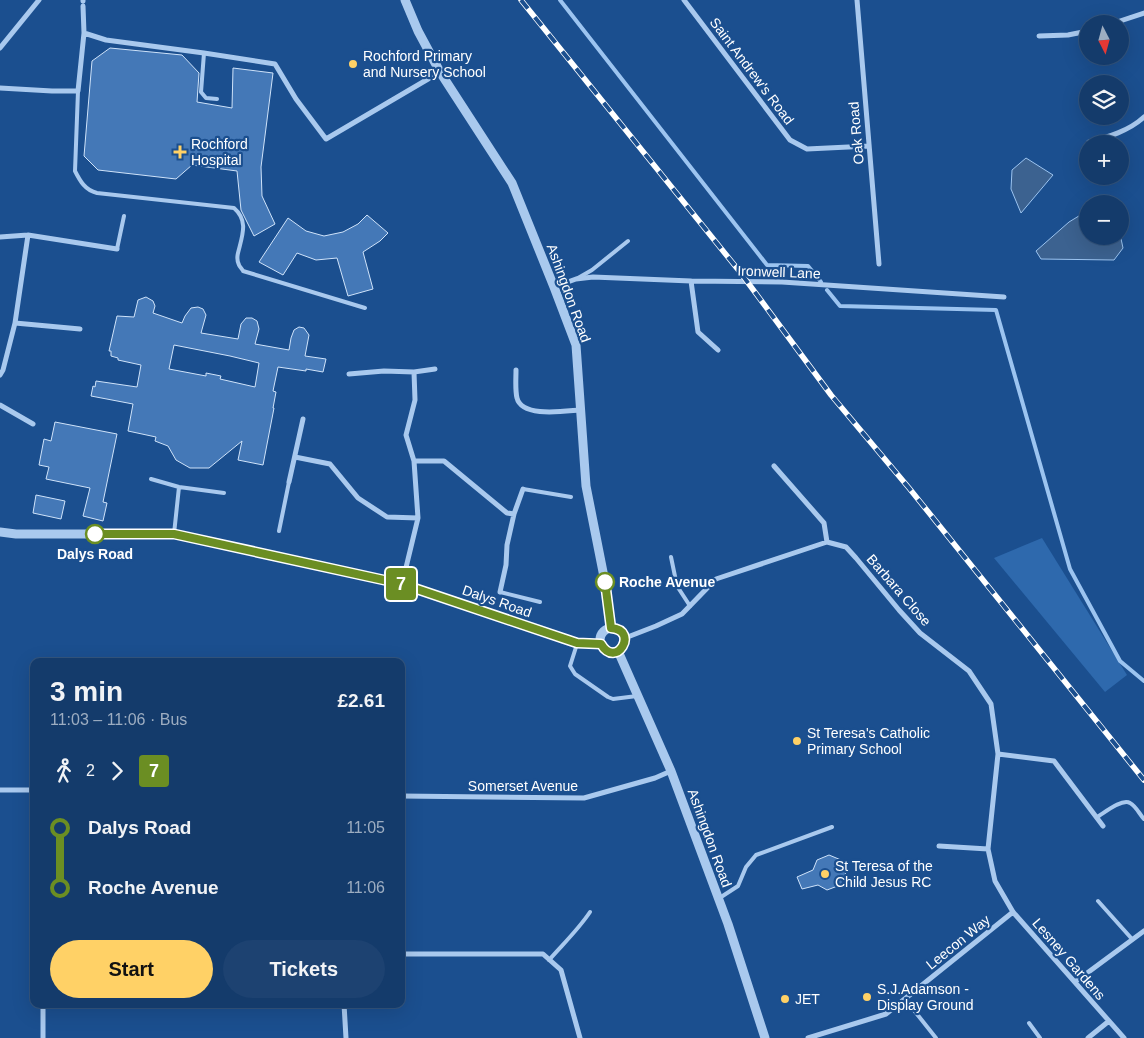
<!DOCTYPE html>
<meta charset="utf-8">
<style>
:root{--surface:#143b6b;--page:#1d4271;--text:#f1f3f6;--muted:#9dadc1;--line:#33557e;--accent:#ffd166}
body{margin:0;font-family:Arial,sans-serif;background:var(--page);color:var(--text);height:100vh;display:flex;flex-direction:column;font-size:19px;white-space:nowrap}
*{box-sizing:border-box;margin:0}
p{font-size:16px;color:var(--muted)}
.icon{flex:none;width:28px;height:28px;fill:none;stroke:currentColor;stroke-width:2;stroke-linecap:round;stroke-linejoin:round}
.map{position:relative;flex:1;overflow:hidden}
.drawer{position:absolute;left:30px;top:658px;width:375px;height:350px;display:flex;flex-direction:column;background:var(--surface);border-radius:10px;box-shadow:0 5px 20px #0002,0 0 0 1px var(--line)}
.drawer>*{flex:none}
.badge{padding:0 10px;border-radius:4px;font-size:18px;line-height:32px}
.needle{width:32px;rotate:174deg}
.tools{position:absolute;left:1079px;top:15px;display:grid;gap:10px}
.tools a{display:grid;place-items:center;width:50px;height:50px;border-radius:50%;background:var(--surface);box-shadow:0 5px 20px #0002,0 0 0 1px var(--line);font-size:25px}
.map>.badge{position:absolute;translate:-50% -50%;box-shadow:0 0 0 2px #fff}
.legs{display:flex;align-items:center;gap:8px;height:55px;padding:0 20px;font-size:16px}
.legs p{margin-inline-start:auto}
.headline{display:flex;align-items:center;justify-content:space-between;height:85px;padding:0 20px}
h1{font-size:28px;font-weight:600;line-height:38px}
.button{display:flex;gap:10px;margin-top:auto;padding:10px 20px}
.button a{flex:1;height:58px;border-radius:30px;background:var(--accent);color:#111;font-size:20px;font-weight:600;line-height:58px;text-align:center}
.button a+a{background:var(--page);color:var(--text)}
ul{padding:0 20px;list-style:none}
li{display:flex;align-items:center;gap:18px;height:60px;font-size:19px}
li i{display:grid;place-items:center;width:8px;height:100%;margin:0 6px;background:currentColor}
li i::after{content:'';width:12px;height:12px;margin:-6px;border:4px solid;border-radius:50%;background:var(--surface)}
li p{margin-inline-start:auto}
li:first-child i{background:linear-gradient(#0000 50%,currentColor 0)}
li:last-child i{background:linear-gradient(currentColor 50%,#0000 0)}
.map>svg:first-child{display:block}
.green{fill:#2e69ad}
.water{fill:#3c6290;stroke:#9cc4f0}
.lines{fill:none;stroke-linecap:round;stroke-linejoin:round}
.stream{stroke:#9cc4f0;stroke-width:4}
.building{fill:#4478b7;stroke:#cfe3fa;fill-rule:evenodd}
.service{stroke:#a9c9ee;stroke-width:4}
.minor{stroke:#a9c9ee;stroke-width:5}
.tertiary{stroke:#a9c9ee;stroke-width:9}
.rail-casing{stroke:#fff;stroke-width:5.5}
.rail{stroke:#1b4f8f;stroke-width:4;stroke-dasharray:11;stroke-linecap:butt}
.line-1-casing{stroke:#fff;stroke-width:11}
.line-1{stroke:#6b8e23;stroke-width:8}
.poi-dot{fill:#ffd166;stroke:#1b4f8f;stroke-width:2}
.stop-1-dot{fill:#fff;stroke:#6b8e23;stroke-width:2.5}
.labels{text-anchor:middle;dominant-baseline:central;stroke-width:4.5;stroke-linejoin:round;paint-order:stroke}
.poi-label{font-size:14px;fill:#fff;stroke:#1b4f8f;text-anchor:start}
.street-label{font-size:14px;fill:#fff;stroke:#1b4f8f}
.stop-label{font-size:14px;font-weight:bold;fill:#fff;stroke:#1b4f8f}
</style>
<div class="map">
<svg width="1144" height="1038" viewBox="0 0 1144 1038">
<rect width="100%" height="100%" fill="#1b4f8f"/>
<path class="green" d="M1042 538 1127 675 1105 692 994 558Z"/>
<path class="water" d="M1026 158 1053 175 1021 213 1011 189 1012 170Z
M1087 211 1088 236H1120V234L1123 248 1114 260 1041 259 1036 251 1069 222Z"/>
<g class="lines">
<path class="stream" d="M560 0 767 265 808 266 821 282
M827 290 840 306 996 310 1070 569 1120 661 1144 681"/>
</g>
<path class="building" d="M110 48 182 55 199 73 197 102 232 108 233 68 273 73 261 167 262 196 275 224 254 236 241 210 237 171 192 165 176 179 98 170 84 156 92 61Z
M367 215 388 233 380 241 363 252 373 289 348 296 337 258 316 260 297 253 283 275 259 262 288 218 306 231 324 236 343 232 358 224Z
M146 297 153 301 155 306 153 313 182 323 185 316 191 308 198 307 203 309 206 315 201 333 238 339 241 324 246 318H252L257 321 259 329 255 344 289 350 291 338 294 330 299 327 304 328 309 335 305 356 326 359 323 372 306 369V371L278 367 273 391 276 392 273 408H274L263 465 238 460 242 441 209 468H190L176 460 168 446 155 441 156 437 128 431 133 404 91 396 93 386 95 387 96 381 137 387 141 365 118 360V358L111 356V351H109L117 316 134 317 138 300ZM174 345 230 356 259 363 255 387 220 379 221 376 206 373V376L169 369Z
M55 422 117 434 103 502 107 503 103 521 83 516 90 488 46 479 49 467 39 465 44 439 51 441Z
M36 495 65 501 61 519 33 513Z
M829 855 841 860 846 871 843 884 827 890 818 885 802 889 797 877 813 870 817 860Z"/>
<g class="lines">
<path class="service" d="M204 53 201 92 206 98 217 99
M78 91 75 171C80 181 85 190 97 193L234 208C249 221 242 236 238 253 237 257 237 261 239 265 239 266 243 270 243 271L365 308
M117 249 124 216
M578 278 592 270 628 241
M151 479 179 487 224 493
M523 489 571 497
M279 531 289 482
M174 534 179 487
M671 557 677 586 690 606
M500 592 540 602
M577 644 570 666 575 674 608 697 613 699 637 696
M1097 817C1104 813 1122 798 1130 803 1136 806 1140 815 1144 819
M718 899 738 886 746 867 756 855 832 827
M1098 901 1132 939
M549 960C563 944 578 930 590 912
M905 999 936 1038
M1029 1023 1040 1038"/>
<path class="minor" d="M83 0V1
M684 0 790 140 807 149 869 146
M857 0 879 264
M83 6 84 33 106 40 204 53 275 64 296 99 326 139 440 72
M1111 24 1144 13
M1039 36 1068 35 1088 31
M0 48 39 0
M0 88 52 91H78L84 33
M1089 142C1108 137 1129 131 1144 117
M0 237 28 235 117 249
M691 281 698 332 718 350
M554 287 576 279 593 277 691 281 782 282 1004 297
M15 323 80 329
M516 370C516 379 515 390 517 398 522 418 565 411 580 410
M349 374 384 371 414 372 435 369
M0 375 3 370 15 323 28 235
M0 405 33 424
M295 457 330 464 358 498 387 517 418 518
M414 461H444L507 513 514 514
M774 466 824 523 827 542 846 547 856 558 899 610 920 633 969 671 991 704 998 754 988 849 995 881 1013 912 1124 1038
M289 482 303 419
M402 584 418 518 414 461 406 435 415 400 414 372
M500 592 506 565 507 545 514 514 523 489
M625 638 656 626 682 614 716 579 827 542
M998 754 1054 761 1103 826
M0 790H34
M401 796 584 798 655 778 671 771
M939 846 988 849
M401 954H543L561 970 580 1038
M1075 982 1144 931
M43 1004V1038
M344 1004 346 1038
M808 1038 886 1014 1013 912
M1088 1038 1109 1021"/>
<path class="tertiary" d="M405 0 418 31 440 72 512 183 554 287 576 345 586 486 605 582 611 628
M0 532 16 534H174L402 584 577 643 601 644
M600 640a12 12 0 1 1 24 0a12 12 0 1 1-24 0Z
M618 651 671 771 728 924 765 1038"/>
<g class="rail-casing">
<path id="rail" d="M521 0 740 272 831 395 909 488 1144 780"/>
</g>
<use href="#rail" class="rail"/>
</g>
<g class="lines">
<g class="line-1-casing">
<path id="line-1" d="M95 534H174L402 584 577 643 601 644C616 670 640 630 611 628L605 582"/>
</g>
<use href="#line-1" class="line-1"/>
</g>
<g class="poi-dot">
<circle cx="353" cy="64" r="5"/>
<path d="M177.5 144.5h5v5h5v5h-5v5h-5v-5h-5v-5h5z"/>
<circle cx="797" cy="741" r="5"/>
<circle cx="825" cy="874" r="5"/>
<circle cx="867" cy="997" r="5"/>
<circle cx="785" cy="999" r="5"/>
</g>
<g class="stop-1-dot">
<circle cx="95" cy="534" r="9"/>
<circle cx="605" cy="582" r="9"/>
</g>
<g class="labels">
<g class="poi-label">
<text x="363" y="56">Rochford Primary<tspan x="363" dy="16">and Nursery School</tspan></text>
<text x="191" y="144">Rochford<tspan x="191" dy="16">Hospital</tspan></text>
<text x="807" y="733">St Teresa's Catholic<tspan x="807" dy="16">Primary School</tspan></text>
<text x="835" y="866">St Teresa of the<tspan x="835" dy="16">Child Jesus RC</tspan></text>
<text x="877" y="989">S.J.Adamson -<tspan x="877" dy="16">Display Ground</tspan></text>
<text x="795" y="999">JET</text>
</g>
<g class="street-label">
<text transform="translate(752 71) rotate(53)">Saint Andrew's Road</text>
<text transform="translate(856 133) rotate(-95)">Oak Road</text>
<text transform="translate(779 272) rotate(2)">Ironwell Lane</text>
<text transform="translate(569 293) rotate(70)">Ashingdon Road</text>
<text transform="translate(899 590) rotate(49)">Barbara Close</text>
<text transform="translate(497 601) rotate(19)">Dalys Road</text>
<text x="523" y="786">Somerset Avenue</text>
<text transform="translate(710 838) rotate(70)">Ashingdon Road</text>
<text transform="translate(958 942) rotate(-39)">Leecon Way</text>
<text transform="translate(1069 959) rotate(49)">Lesney Gardens</text>
</g>
<g class="stop-label">
<text x="95" y="554">Dalys Road</text>
<text x="619" y="582" text-anchor="start">Roche Avenue</text>
</g>
</g>
</svg>
<div class="tools">
<a><svg class="needle" viewBox="-14 -14 28 28"><path d="M0-13l5 13h-10z" fill="#e53935"/><path d="M0 13l5-13h-10z" fill="#9dadc1"/></svg></a>
<a><svg class="icon" aria-label="layers" viewBox="0 0 24 24"><path d="M12 4l9 5-9 5-9-5zM3 14l9 5 9-5"/></svg></a>
<a>+</a>
<a>−</a>
</div>
<b class="badge" style="left:401px;top:584px;background:#6b8e23;color:#fff">7</b>
<section class="drawer">
<div class="headline"><div><h1>3 min</h1><p>11:03 – 11:06 · Bus</p></div><b>£2.61</b></div>
<div class="legs"><svg class="icon" aria-label="walk" viewBox="0 0 24 24"><circle cx="13" cy="4" r="2"/><path d="M13 8l-2 6 4 7M11 14l-3 7M7 12l3-4h3l4 4"/></svg>2<svg class="icon" aria-label="forward" viewBox="0 0 24 24"><path d="M9 5l7 7-7 7"/></svg><b class="badge" style="background:#6b8e23;color:#fff">7</b></div>
<ul>
<li><i style="color:#6b8e23"></i><b>Dalys Road</b><p>11:05</p></li>
<li><i style="color:#6b8e23"></i><b>Roche Avenue</b><p>11:06</p></li>
</ul>
<div class="button"><a>Start</a><a>Tickets</a></div>
</section>
</div>
